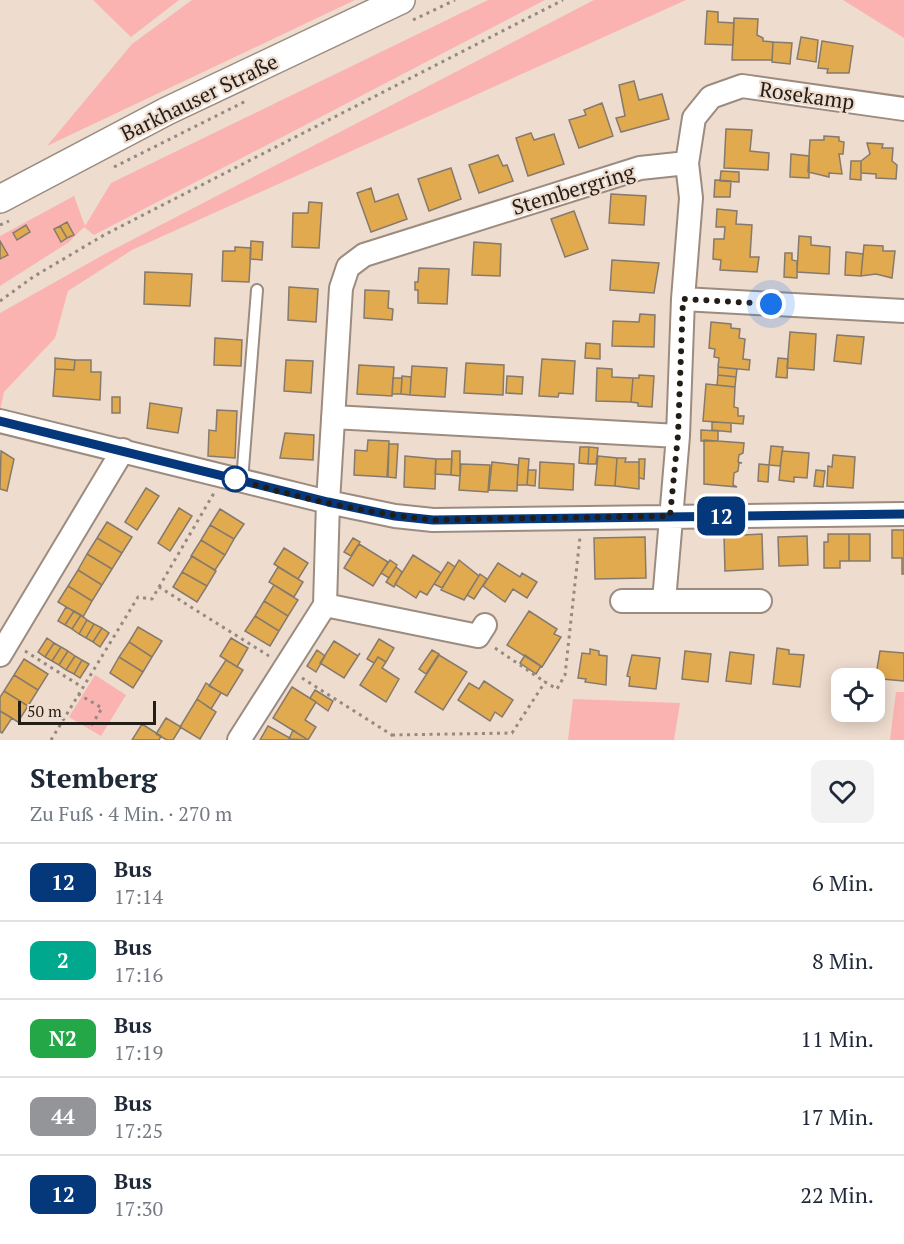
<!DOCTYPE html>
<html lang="de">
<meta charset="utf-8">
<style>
:root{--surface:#fff;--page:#f2f2f3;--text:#1f2937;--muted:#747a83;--line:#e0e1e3}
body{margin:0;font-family:"PT Serif",serif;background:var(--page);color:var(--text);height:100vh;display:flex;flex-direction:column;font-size:22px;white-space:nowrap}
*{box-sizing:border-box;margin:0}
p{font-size:20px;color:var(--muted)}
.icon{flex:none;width:33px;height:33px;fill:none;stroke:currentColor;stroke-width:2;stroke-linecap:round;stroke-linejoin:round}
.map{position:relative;height:740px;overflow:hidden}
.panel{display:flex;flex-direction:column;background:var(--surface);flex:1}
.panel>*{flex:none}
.badge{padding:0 12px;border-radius:9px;font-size:21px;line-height:39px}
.fabs{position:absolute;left:831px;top:668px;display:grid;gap:12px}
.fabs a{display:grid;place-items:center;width:54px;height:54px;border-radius:12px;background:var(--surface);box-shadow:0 3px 15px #0003;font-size:30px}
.scale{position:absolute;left:18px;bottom:15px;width:138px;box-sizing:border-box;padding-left:6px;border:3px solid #231d18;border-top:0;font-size:16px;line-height:21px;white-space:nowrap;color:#231d18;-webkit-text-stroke:4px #eedccf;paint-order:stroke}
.you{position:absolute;width:30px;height:30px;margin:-15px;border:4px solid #fff;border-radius:50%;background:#1a73e8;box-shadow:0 0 0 9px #1a73e833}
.map>.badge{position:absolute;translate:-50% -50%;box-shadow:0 0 0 3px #fff}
.round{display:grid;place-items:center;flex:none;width:63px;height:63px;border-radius:12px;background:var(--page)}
.head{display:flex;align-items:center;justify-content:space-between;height:102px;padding:0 30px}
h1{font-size:28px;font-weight:600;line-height:45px}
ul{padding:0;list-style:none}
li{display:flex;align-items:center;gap:18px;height:78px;padding:0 30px;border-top:2px solid var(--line)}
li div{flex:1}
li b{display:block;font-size:22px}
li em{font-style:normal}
li .badge{min-width:66px;font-weight:700;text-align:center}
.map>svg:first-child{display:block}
.green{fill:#fab3b1}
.building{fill:#e2aa4f;stroke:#857a6b;stroke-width:1.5}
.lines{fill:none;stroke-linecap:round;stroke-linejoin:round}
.service-casing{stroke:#9c8b7f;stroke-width:14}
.minor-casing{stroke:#9c8b7f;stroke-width:26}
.tertiary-casing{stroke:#9c8b7f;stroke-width:30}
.path{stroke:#968980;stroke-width:3;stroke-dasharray:3 4.5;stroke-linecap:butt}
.service{stroke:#fff;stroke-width:10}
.minor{stroke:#fff;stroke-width:22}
.tertiary{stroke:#fff;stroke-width:27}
.line-casing{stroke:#fff;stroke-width:14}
.line{stroke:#05377b;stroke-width:9}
.walk{stroke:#231d18;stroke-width:6;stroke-dasharray:0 10.8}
.stop-dot{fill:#fff;stroke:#05377b;stroke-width:3}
.labels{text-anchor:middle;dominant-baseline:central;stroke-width:4.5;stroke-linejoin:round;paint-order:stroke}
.street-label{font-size:21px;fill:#231d18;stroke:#eedccf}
</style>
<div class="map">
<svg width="904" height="740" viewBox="0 0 904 740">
<rect width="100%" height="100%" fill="#eedccf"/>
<path class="green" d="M93 0H179L131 37Z
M192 0H355L47 146 132 44Z
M488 0H545L94 235 84 227 69 242 0 286V236L74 196 85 226 111 183Z
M594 0H686L132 250 68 291 55 338 4 392 0 411V313L103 255Z
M843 0H904V38Z
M95 675 126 695 101 736 69 717Z
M896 692H904V740H890Z
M573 699 680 703 674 740H568Z"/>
<path class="building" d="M707 11 718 12V22L734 23 733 45 705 44Z
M734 18 758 19 757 35 763 38V41L773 42 772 60H732Z
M801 37 818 40 816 62 797 59Z
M822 41 853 46 849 73H827L828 69 818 68Z
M773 42 792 43 790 64 772 62Z
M634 81 639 100 662 94 669 119 621 132 616 118 625 116 619 85Z
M602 103 613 136 579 148 569 120 586 115 584 110Z
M726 129 752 130 750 151 769 153 768 170 724 168Z
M531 133 534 140 554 134 564 164 528 176 516 138Z
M824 136 839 137V141L844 142 843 154H839L842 174 829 173V177L808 172 810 140H824Z
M867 143 883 144 882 148H893L892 161 897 165 896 179 876 178V174L861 173V161L870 154Z
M791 154 809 156V178L790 177Z
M498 155 503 166 507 165 513 181 479 193 469 165Z
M851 161H861V180L850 179Z
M451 168 461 199 429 211 418 179Z
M721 171 739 172V182L720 181Z
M715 180 731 181 730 197H714Z
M371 188 375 202 398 194 407 219 371 232 357 193Z
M611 194 646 196 644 225 609 223Z
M309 202 322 203 319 248 292 247 293 213H308Z
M717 209 737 211 736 224 752 225 750 257H759L757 272 720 270 721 260 713 259 714 239H724L725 227H716Z
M574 211 588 249 565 257 551 219Z
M67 222 74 235 67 238 60 226Z
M26 225 30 232 17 240 13 233Z
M60 226 67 238 61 242 54 229Z
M799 236 811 237V245L830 247 829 274 797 272Z
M0 241 8 255 0 259Z
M251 241 263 242 262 260 250 259Z
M474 242 501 244 500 276 472 275Z
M864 245 883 246V251H895L892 278 876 274 861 276Z
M235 247 251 248 249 282 222 281 223 251H235Z
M846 252 863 254 861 276 845 275Z
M785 253H792V260L797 261V278L784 277Z
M612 260 659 263 654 293 610 290Z
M419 268 449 269 447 304 418 303V290H415V282H418Z
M145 272 192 274 190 306 144 304Z
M289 287 318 289 316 322 288 320Z
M365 290 389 291 388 308 393 309 392 320 364 318Z
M640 314 655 315 654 347 612 346 613 321 639 322Z
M711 322 731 324V328L740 329 739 338 745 339 743 359 750 360 749 370 718 367 719 358 714 357 715 349 709 348Z
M790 332 816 334 814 370 787 368Z
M837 335 864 337 861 364 834 361Z
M215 338 242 340 241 366 214 365Z
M586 343 600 344V359L585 358Z
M55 358 75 360 74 370 55 369Z
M778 358 788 359 787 378 776 377Z
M542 359 575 361 573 394 559 393 558 397 539 396Z
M75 360H91V372H101L100 400 53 396 55 369 74 370Z
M286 360 313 361 311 393 284 391Z
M466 363 504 365 503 395 464 393Z
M359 365 394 367 392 396 357 394Z
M412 366 447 368 445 397 410 395Z
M718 367 737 369 736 377 718 375Z
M597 368 612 369V377L633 378 631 402 596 401Z
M639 375 654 376 652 407 638 406V403L631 402 633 378H639Z
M718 375 736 377 735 387 717 385Z
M402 376 411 377 410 395 401 394Z
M507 376 523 377 522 394 506 393Z
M393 378H402L401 394H392Z
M706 384 735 387 734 407 738 408V416H744L743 424 703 421Z
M112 397H120V413H112Z
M150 403 182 408 178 433 147 428Z
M217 410 237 411 235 458 208 456 209 430 216 431Z
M712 422 731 423V432L712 430Z
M701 430 718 431V441H701Z
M285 433 314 435 313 460 280 458Z
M368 440 389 441 387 477 354 475 355 450 367 451Z
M704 440 744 443 743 453 739 455 738 462 742 463H739L738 471 734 473 733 485 737 487 704 484Z
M389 444H398L396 478 388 477Z
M771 446 783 447 780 466 769 465Z
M580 447H589L588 464 579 463Z
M589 447 598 448 596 464H588Z
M1 451 14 459 7 491 0 489Z
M452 451H460V476L451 475Z
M782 451 809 453 807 478 794 477V482L779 480Z
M833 455 855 457 853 488 827 486 828 466 832 467Z
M405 456 436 459 435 489 404 487Z
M598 456 617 458 615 486 595 485Z
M519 458 529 459 527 485H517Z
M617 458H626L625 462H639V489L615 486Z
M436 459H452L451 475 435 474Z
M639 459H645L644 479 639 478Z
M492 462 518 465 517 491 489 490Z
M540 462 574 464 573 490 539 488Z
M461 464 490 465 488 492 459 490Z
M759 464 769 465 768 482 758 481Z
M528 470H536L535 486 527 485Z
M816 470 825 471 823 487 814 486Z
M146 488 159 496 137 530 125 522Z
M179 508 192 516 170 551 158 543Z
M220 509 244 524 234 539 210 525Z
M107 522 132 537 122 553 97 538Z
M210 525 234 539 225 555 201 540Z
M892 530H904V574H902V558H892Z
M762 534 763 569 725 571 724 536Z
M828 534H849V561H840V568H824V542H828Z
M849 534H870V561H849Z
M807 536 808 565 779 566 778 537Z
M645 537 646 578 595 579 594 538Z
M97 538 122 553 112 569 87 554Z
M353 538 360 542 351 556 344 552Z
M201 540 225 555 215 570 191 556Z
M359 544 388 562 373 586 344 568Z
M284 548 308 563 298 579 274 564Z
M87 554 112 569 102 585 78 570Z
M413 555 441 573 427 595 420 591 416 598 395 584Z
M192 556 216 571 207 586 182 572Z
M390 560 397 565 389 578 381 573Z
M459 560 479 576 464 600 441 590Z
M448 562 455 567 442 588 434 584Z
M498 563 520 577 522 573 537 582 527 598 513 589 505 602 483 586Z
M278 567 303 582 294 597 269 582Z
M396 567 402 572 394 587 386 582Z
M78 570 102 585 92 601 68 586Z
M182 572 207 586 197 602 173 587Z
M480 574 487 579 474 599 467 595Z
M274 585 298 600 288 616 264 601Z
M68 586 92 601 83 617 58 602Z
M264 601 288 616 279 631 255 616Z
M66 607 74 611 65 625 58 621Z
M74 611 81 615 72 629 65 625Z
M529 611 557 629 554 634 561 637 542 667 507 645Z
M81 615 87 620 79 634 72 629Z
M255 616 279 631 270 646 245 631Z
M87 620 94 624 86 638 79 634Z
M94 624 102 628 93 642 86 638Z
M138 627 162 641 152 657 129 642Z
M102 628 109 633 100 647 93 642Z
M47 638 54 643 45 657 38 652Z
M231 638 248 648 237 667 220 656Z
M379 639 394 648 386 662 378 657 374 663 367 659Z
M334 641 358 656 360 653 344 678 320 663Z
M129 642 152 657 143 672 119 657Z
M54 643 61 647 52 661 45 657Z
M61 647 68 651 59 665 52 661Z
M777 648 789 650V654L804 655 800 687 773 684Z
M590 649 599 651V655L607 656 606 685 585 682 586 679 578 678 582 653 590 654Z
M317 650 325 656 316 672 307 666Z
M432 650 439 654 426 674 419 669Z
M68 651 75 656 66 670 59 665Z
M685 651 711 654 708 682 682 679Z
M880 651 904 653V681L882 679 877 669Z
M730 652 754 655 751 684 726 681Z
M439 655 467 672 443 710 415 692Z
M525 655 541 666 536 674 520 663Z
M632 655 660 658 656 689 629 686 630 677 627 676Z
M75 656 82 660 74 674 66 670Z
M119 657 143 672 133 688 110 673Z
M378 657 386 662 382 668 399 679 386 702 360 685Z
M24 659 48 674 38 690 14 675Z
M82 660 89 664 80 678 74 674Z
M226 660 243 670 227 696 209 686Z
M14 675 38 690 28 706 4 691Z
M484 681 513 700 502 717 495 712 490 721 458 700 469 683 479 689Z
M206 683 221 693 211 709 197 699Z
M292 687 316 702 305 720 316 727 308 740 273 718Z
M315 690 333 701 328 711 310 698Z
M4 691 28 706 18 722 0 711V697Z
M197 699 216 712 200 739 180 727Z
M0 711 12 718 2 733 0 732Z
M166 718 181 727 173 740H167L156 734Z
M142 724 161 736 159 740H132Z
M268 726 290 738 289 740H260Z
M293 730 308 740 289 739Z"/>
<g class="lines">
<g class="service-casing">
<path id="service" d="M242 481 257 290"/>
</g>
<g class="minor-casing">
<path id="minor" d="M687 163 694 118 711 97 742 86 904 109
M683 299 904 311
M333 417 678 436
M0 421 328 502 395 516 433 520 904 514
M622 601H760
M325 605 478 636 485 625
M0 655 123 450
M239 740 325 605 328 502 341 288 348 267 364 255 640 168 687 163 691 198 683 299 678 436 664 601"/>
</g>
<g class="tertiary-casing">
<path id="tertiary" d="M0 199 167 111 401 0"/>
</g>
<path class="path" d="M413 20 455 0
M114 167 248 100
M0 225 9 221
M0 301 33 277 104 235 563 0
M159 587 214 493
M495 648 545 682
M25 651 82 687
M302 678 392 735 394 740
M78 694 102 708 91 726
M392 735 512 733 545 682 557 689 565 675 580 537
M51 740 138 597 152 599 159 587 269 656"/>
<use href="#service" class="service"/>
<use href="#minor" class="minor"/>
<use href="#tertiary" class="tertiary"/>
</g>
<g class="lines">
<g class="line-casing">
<path id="line" d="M0 421 328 502 395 516 433 520 904 514"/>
</g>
<use href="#line" class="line"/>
<path class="walk" d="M235 479C299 498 366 513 433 520L670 516 678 435 683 299 771 304"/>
</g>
<circle class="stop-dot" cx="235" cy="479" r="12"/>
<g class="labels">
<g class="street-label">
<text transform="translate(807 95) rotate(8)">Rosekamp</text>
<text transform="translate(199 97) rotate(-26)">Barkhauser Straße</text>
<text transform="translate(573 189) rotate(-17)">Stembergring</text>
</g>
</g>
</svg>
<div class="fabs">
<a><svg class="icon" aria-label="locate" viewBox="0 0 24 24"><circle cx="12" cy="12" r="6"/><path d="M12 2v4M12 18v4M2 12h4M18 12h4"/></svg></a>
</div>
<div class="scale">50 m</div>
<div class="you" style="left:771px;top:304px"></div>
<b class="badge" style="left:721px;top:516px;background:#05377b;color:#fff">12</b>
</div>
<section class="panel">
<div class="head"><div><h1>Stemberg</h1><p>Zu Fuß · 4 Min. · 270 m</p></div><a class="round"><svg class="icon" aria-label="heart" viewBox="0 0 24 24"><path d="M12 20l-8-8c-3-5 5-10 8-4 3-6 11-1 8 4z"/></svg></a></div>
<ul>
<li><span class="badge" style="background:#05377b;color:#fff">12</span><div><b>Bus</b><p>17:14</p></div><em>6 Min.</em></li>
<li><span class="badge" style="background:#00a88e;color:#fff">2</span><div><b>Bus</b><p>17:16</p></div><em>8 Min.</em></li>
<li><span class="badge" style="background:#24a847;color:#fff">N2</span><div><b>Bus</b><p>17:19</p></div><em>11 Min.</em></li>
<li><span class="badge" style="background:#949599;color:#fff">44</span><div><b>Bus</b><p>17:25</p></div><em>17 Min.</em></li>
<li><span class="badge" style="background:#05377b;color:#fff">12</span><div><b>Bus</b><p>17:30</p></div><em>22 Min.</em></li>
</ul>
</section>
